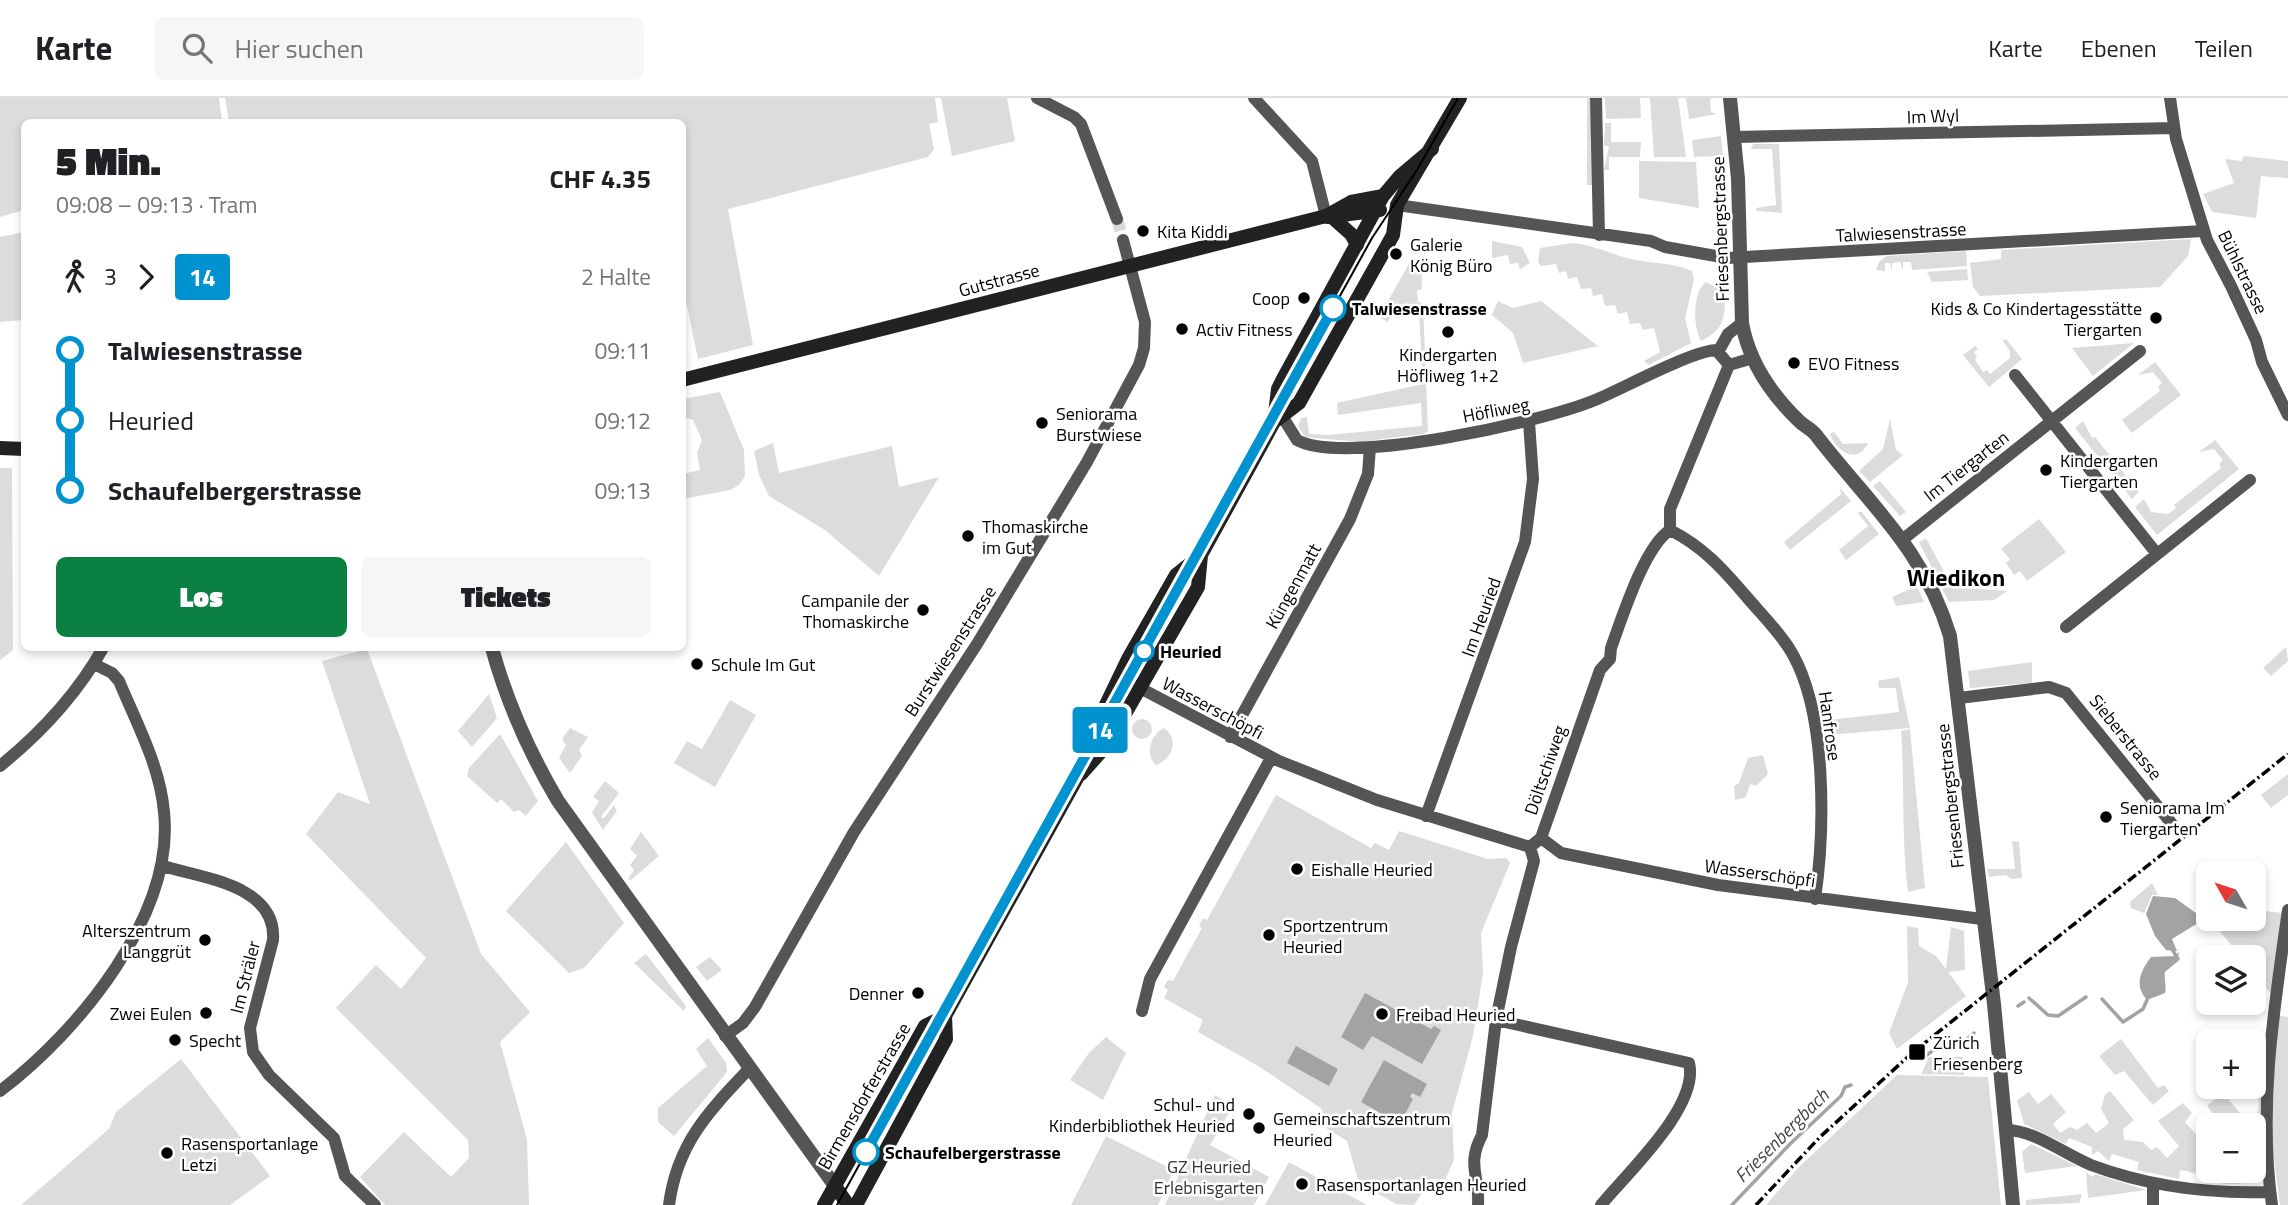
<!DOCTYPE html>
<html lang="de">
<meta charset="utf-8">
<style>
:root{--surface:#fff;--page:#f6f6f6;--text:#202124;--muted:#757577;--line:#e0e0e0;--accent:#0b8043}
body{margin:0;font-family:"Titillium Web",sans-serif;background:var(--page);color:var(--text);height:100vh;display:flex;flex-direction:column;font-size:26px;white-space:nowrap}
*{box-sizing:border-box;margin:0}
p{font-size:23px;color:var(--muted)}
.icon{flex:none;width:38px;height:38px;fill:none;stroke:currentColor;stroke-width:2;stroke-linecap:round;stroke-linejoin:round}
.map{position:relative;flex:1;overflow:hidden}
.sheet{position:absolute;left:21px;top:21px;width:665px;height:532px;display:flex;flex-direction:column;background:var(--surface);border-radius:10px;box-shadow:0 4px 10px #0003}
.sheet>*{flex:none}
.badge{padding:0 14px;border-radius:5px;font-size:24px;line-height:46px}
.needle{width:46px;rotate:309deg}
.tools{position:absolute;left:2196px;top:763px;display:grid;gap:14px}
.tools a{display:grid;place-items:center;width:70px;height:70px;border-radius:10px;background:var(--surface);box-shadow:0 4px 10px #0003;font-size:35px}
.map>.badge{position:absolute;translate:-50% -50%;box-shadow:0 0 0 4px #fff}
.legs{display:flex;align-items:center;gap:10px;height:77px;padding:0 35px;font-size:23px}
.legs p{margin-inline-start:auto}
.headline{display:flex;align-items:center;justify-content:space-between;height:119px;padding:0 35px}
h1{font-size:38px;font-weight:800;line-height:52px}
.action{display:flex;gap:14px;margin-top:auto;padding:14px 35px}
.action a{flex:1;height:80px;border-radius:10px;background:var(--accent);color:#fff;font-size:28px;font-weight:800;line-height:80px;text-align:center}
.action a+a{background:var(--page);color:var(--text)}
ul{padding:0 35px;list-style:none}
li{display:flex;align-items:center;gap:24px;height:70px;font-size:26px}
li i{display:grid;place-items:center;width:10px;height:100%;margin:0 9px;background:currentColor}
li i::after{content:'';width:18px;height:18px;margin:-9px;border:5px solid;border-radius:50%;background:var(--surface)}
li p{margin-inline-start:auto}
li:first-child i{background:linear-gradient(#0000 50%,currentColor 0)}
li:last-child i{background:linear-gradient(currentColor 50%,#0000 0)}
header{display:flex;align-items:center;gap:42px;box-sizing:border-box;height:98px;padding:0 35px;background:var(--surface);border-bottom:2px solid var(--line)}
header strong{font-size:33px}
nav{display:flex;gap:38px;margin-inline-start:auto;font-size:24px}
.search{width:490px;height:63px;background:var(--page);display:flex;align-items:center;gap:18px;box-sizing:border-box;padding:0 24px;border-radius:10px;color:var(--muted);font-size:26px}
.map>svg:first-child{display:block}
.green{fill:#dcdcdc}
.water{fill:#a3a3a3}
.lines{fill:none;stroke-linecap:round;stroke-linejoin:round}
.stream{stroke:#a3a3a3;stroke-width:3.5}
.minor-tunnel{stroke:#d9d9d9;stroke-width:12;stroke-dasharray:12 6;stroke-linecap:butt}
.minor{stroke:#555;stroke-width:12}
.tertiary{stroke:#555;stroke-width:14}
.secondary{stroke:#222;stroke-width:14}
.tram{stroke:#000;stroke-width:2}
.rail{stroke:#000;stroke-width:3.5;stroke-dasharray:10 3.5 2 3.5;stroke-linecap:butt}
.line-1-casing{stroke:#fff;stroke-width:16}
.line-1{stroke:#0093d0;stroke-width:10}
.poi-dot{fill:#000;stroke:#fff;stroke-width:2.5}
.stop-1-dot{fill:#fff;stroke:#0093d0;stroke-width:3.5}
.labels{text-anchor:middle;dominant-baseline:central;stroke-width:5;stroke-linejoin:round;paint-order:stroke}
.street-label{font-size:18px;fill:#000;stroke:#fff}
.poi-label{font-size:18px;fill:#000;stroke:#fff;text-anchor:start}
.stop-label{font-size:18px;font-weight:bold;fill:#000;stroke:#fff;text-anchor:start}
.park-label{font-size:18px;fill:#333;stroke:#fff}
.water-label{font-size:19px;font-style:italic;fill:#444;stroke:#fff}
.district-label{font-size:24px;font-weight:bold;fill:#000;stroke:#fff}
</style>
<header>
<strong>Karte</strong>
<div class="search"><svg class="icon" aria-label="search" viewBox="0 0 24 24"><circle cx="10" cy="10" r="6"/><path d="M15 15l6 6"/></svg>Hier suchen</div>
<nav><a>Karte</a><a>Ebenen</a><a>Teilen</a></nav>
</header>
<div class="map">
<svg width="2288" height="1107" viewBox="0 0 2288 1107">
<rect width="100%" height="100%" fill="#fff"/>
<path class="green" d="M0 0H219L222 24H24V112L0 119Z
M225 0H935L938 24 929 26 934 51 928 59 728 111 753 247 698 261 683 188 682 24H229Z
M941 0H1007L1015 43 952 58Z
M1587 0H1592V87H1587Z
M1605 0H1640L1641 20 1606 21Z
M1650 0H1678L1686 59H1654Z
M1686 0H1713L1710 1 1711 14 1717 16 1689 21Z
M1605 25H1611V44H1641L1640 59H1609V72H1604L1609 48H1604Z
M1721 38 1723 58 1694 59 1692 42Z
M1753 46H1779L1782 115 1757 113 1756 110 1776 107 1772 51H1751Z
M2243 58 2288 63V80L2261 78 2256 120 2212 114 2203 96 2234 85 2225 61 2242 63Z
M1639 63 1696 64 1699 110 1639 100Z
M24 134V222L0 224V139Z
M2191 141 2188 158 2160 189 1980 198 1973 189 1970 165 2001 161V152Z
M1492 143 1522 149 1530 165 1520 171 1518 165 1510 166 1508 157 1492 160Z
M1572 145C1594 147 1610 156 1631 161 1652 166 1671 164 1692 173L1694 182 1685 220 1691 245 1649 267 1644 263 1660 254 1654 230 1643 232 1640 225 1630 226 1627 214 1618 216 1615 207 1605 208 1602 196 1593 198 1591 190 1581 191 1577 179 1568 181 1566 173 1559 175 1556 166 1541 168 1538 164 1540 150Z
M1966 153 1967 168 1912 172 1911 164H1903V173L1900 164 1892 165V173L1890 165H1885V173L1876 172 1879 164 1887 158Z
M1421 160 1422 191 1417 193 1418 204 1423 205 1428 333 1423 336 1359 344 1305 339 1298 328 1301 320 1307 319 1309 336 1328 337 1422 328 1421 305 1338 317 1337 305 1423 286 1419 215H1393L1388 224 1379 219 1410 164Z
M1967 171 1968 182 1932 184 1927 174Z
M1706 184 1724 193C1726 218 1725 231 1701 243 1693 229 1692 194 1706 184Z
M1498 203 1513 210 1541 203 1598 248 1523 265 1513 235 1492 217Z
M2006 241 2022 261 1989 289 1963 257 1975 248 1978 251 1974 254 1977 259 1975 262 1983 274 1987 272 1990 276 2010 260V253L2003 243Z
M2134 245 2093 278 2072 250Z
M2155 264 2181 297 2132 335 2122 322 2160 293 2158 289 2162 285 2153 274 2138 277Z
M720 294 744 352 745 378 739 387 730 392 683 401V376L700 372 697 355 702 342 693 322 683 319V301Z
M1890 321 1896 352 1903 357 1870 384 1859 373 1883 351Z
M2083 323 2092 340 2095 339 2139 394 2132 401 2075 330Z
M1834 334 1843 346 1868 345C1857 368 1836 353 1830 336Z
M2215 342 2239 371 2157 437 2135 409 2144 401 2151 414 2168 416 2176 410 2174 407 2221 370 2219 366 2223 362 2214 351 2199 354Z
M773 345 779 375 892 348 899 389 939 379 879 478 825 432 769 398 759 377 754 353Z
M0 370H12L13 552 0 562Z
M1880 383 1906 414 1900 418 1873 388Z
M1840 390 1851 403 1790 452 1784 444 1841 396Z
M1861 413 1879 436 1846 462 1839 452 1868 428 1858 415Z
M2039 421 2066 454 2027 483 2020 473 2014 477 2006 465 2010 461 2001 451Z
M1926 440 1952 489 2007 493 1994 502 1949 504 1919 444Z
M1917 488 1924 504 1896 508 1892 499Z
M2286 549 2288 563 2271 578 2263 570Z
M367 551 481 856 530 914 500 944 527 1041 529 1107H385L360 1079 404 1034 451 1079 469 1060 468 1042 336 910 376 867 401 891 426 860 306 736 338 694 370 706 322 563Z
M2032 564V585L1970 590 1968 573Z
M1899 579 1910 630 1827 637 1821 596 1826 594 1829 622 1899 614 1896 590H1879L1878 583Z
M489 596 497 620 472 649 458 633Z
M730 602 756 617 715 689 674 665 687 643 702 651Z
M1132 631a10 10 0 1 1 20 0a10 10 0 1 1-20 0Z
M570 630 588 639 579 652 582 658 570 675 559 660 566 647 562 641Z
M1164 630C1180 641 1172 662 1156 667 1144 656 1151 636 1164 630Z
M1910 631 1925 790 1908 794C1901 740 1905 687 1901 633Z
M500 636 538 703 526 718 519 712 514 714 501 701 497 705 467 678 469 670Z
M1763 657 1768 676 1756 688 1750 686 1746 699 1735 702 1734 688 1739 685 1748 660Z
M2288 676V697L2271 710 2261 697Z
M605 683 619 695 601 719 604 720 614 707 617 713 603 732 592 715 599 703 593 699Z
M1276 697 1371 750 1375 745 1389 752 1399 733 1488 761 1506 760 1510 765 1481 835 1483 875 1473 938 1452 1015 1454 1062 1445 1082 1431 1081 1414 1107 1396 1106 1359 1085 1347 1043 1326 1030 1322 1011 1260 969 1198 934 1203 922 1164 900 1168 892 1164 889 1168 882 1173 883 1202 830 1199 828 1203 820 1207 822Z
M641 734 659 758 631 782 628 781 634 772 630 767 637 758 630 751Z
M2012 743 2019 744 2022 780 2011 781 2006 777 1989 779 1987 771H2015Z
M566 744 624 825 584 870 569 875 506 813Z
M2152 785 2158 797H2152L2144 815 2131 810 2130 804Z
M2265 813 2283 815 2273 898 2254 876V859H2241L2210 821H2254V815Z
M1907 828 1918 830 1919 848 1936 858 1946 871 1951 829 1964 833 1965 872 1948 874 1966 898 1897 951 1889 935 1908 884Z
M646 856 686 908 684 913 634 865Z
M710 859 722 872 707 883 696 869Z
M2276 917 2288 919V1107H2280L2270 1031Z
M1106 939 1126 955 1103 1002 1070 982 1089 955Z
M708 940 726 965 727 974 674 1038 658 1024V1010L707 968 696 951Z
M2121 941 2158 990 2164 987 2169 993 2153 1007 2124 973 2115 977 2099 958Z
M1929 959H1963L1964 977 1921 976Z
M2268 959 2265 1058 2260 1062 2266 1076C2259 1087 2224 1088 2212 1083 2198 1078 2196 1074 2180 1072L2179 1081 2137 1072 2139 1064 2112 1056 2109 1063 2098 1053 2092 1057V1049L2069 1040 2066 1046 2024 1026 2017 1002 2029 994 2038 1006 2051 996 2066 1014 2053 1026 2060 1035 2070 1029 2077 1032 2087 1025 2096 1035 2109 1025 2101 1011 2105 997 2110 993 2134 1022 2123 1031 2124 1042 2143 1044 2151 1052 2157 1049 2167 1060 2179 1048 2158 1023 2183 1005 2192 1015 2185 1024 2208 1050V1073H2254V1034L2259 1004 2251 989H2254V971Z
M181 961 270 1078 230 1107H21L109 1031 116 1014Z
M1897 977 1988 979 2001 1107H1766L1799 1069Z
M2223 995 2240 1015 2230 1023 2233 1027H2222L2207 1008Z
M1215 997 1233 1008 1210 1047 1269 1079 1254 1107H1165Z
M1106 1038 1174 1072 1158 1107H1071Z
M2031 1046 2077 1068 2025 1075 2022 1054Z
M1289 1064 1367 1107H1265Z
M2086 1074 2092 1079 2095 1076 2146 1092 2088 1100Z
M2082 1096 2079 1105 2026 1107V1102Z"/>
<path class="water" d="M2153 798 2175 800 2200 818 2198 825 2172 841 2177 853 2166 852 2155 838 2146 816Z
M2179 854 2177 864C2157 869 2168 883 2165 895L2147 902C2134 887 2140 874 2151 859L2175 858Z
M1365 895 1431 931 1434 928 1441 932 1422 966 1372 938 1363 952 1341 939Z
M1296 948 1338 971 1329 988 1287 965Z
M1384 962 1427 986 1420 999 1412 995 1410 999 1413 1001 1400 1026 1361 1004Z"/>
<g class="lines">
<path class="stream" d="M2161 875 2178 861 2172 851
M2029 900 2048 917 2058 918 2086 899
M2102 901 2123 924 2143 911 2147 902
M2018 908 2024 904
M1921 962 1948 940 1961 946 1974 935
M1732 1107 1790 1046 1841 998 1845 989 1851 987"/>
<path class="minor-tunnel" d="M1117 121 1123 142"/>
<path class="minor" d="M1037 0 1074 19 1081 26 1117 121
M1254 0 1312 63 1326 118
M1596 0 1599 137
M2170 0 2176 41 2207 142 2231 188 2256 242 2262 264 2288 317
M1735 39 2174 30
M1397 107 1651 143 1665 149 1727 160 2203 133
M1742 225 1728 236 1718 254 1729 267 1753 260
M2015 277 2157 456
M1282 318 1297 342C1344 368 1543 324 1595 302 1620 292 1697 250 1718 252
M1670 432C1702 448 1722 470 1745 497 1761 516 1780 534 1792 555 1827 616 1825 732 1815 801
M1902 442 2140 253
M2066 529 2250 382
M1119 579 1279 663 1377 702 1530 749
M1959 600 2049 589 2066 595 2172 726
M1230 639 1350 421 1368 376 1370 349
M0 668C42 634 77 596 103 550
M1426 718 1525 444 1533 381 1529 324
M1541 740 1561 755 1718 787 1982 821
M1530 749 1541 740 1600 572 1610 561 1611 550C1622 520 1644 449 1670 432V411L1729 267
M163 768C202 780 277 787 273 842L250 930 253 954 269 977 334 1040 345 1078 375 1107
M1142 913 1150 881 1271 660
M1496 922 1689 965C1700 1008 1627 1075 1601 1107
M725 938 743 925 755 909 854 734 977 546 1087 364 1139 267 1144 250 1145 224 1123 142
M0 993C78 934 175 817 164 714 160 668 137 626 119 583L112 575 94 566
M2007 1032C2036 1033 2064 1056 2091 1067 2150 1089 2208 1096 2270 1094
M2153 1086V1107
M669 1107C677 1046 708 1014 749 971
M1478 1107C1480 1078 1466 1067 1482 1037L1496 922 1511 849 1534 763 1530 749
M2272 1107C2258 1009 2274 910 2288 812"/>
<path class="tertiary" d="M1730 0 1738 81 1742 225C1749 264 1771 296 1799 323 1804 328 1811 331 1816 337 1869 406 1924 451 1950 538L1994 906 2013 1107
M492 550C507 605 529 654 558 703L835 1088"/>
<path class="secondary" d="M1327 119 1380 112
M1333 120 1351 136 1357 147
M682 282 1326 118 1351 104 1383 98
M1274 324 1299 305 1393 137 1397 107 1460 0
M0 350 24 351
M1081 676 1107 647 1198 489 1201 457
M835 1088 848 1107
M824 1107 925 928 945 918
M856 1107 946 941 945 918 1077 680 1091 638 1128 561 1176 477 1201 457 1274 324 1278 291 1284 279 1383 98 1400 78 1432 51"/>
<path class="tram" d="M837 1107 1372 140 1417 72 1458 0"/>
<path class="rail" d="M1756 1107 1820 1039 1912 955 2288 656"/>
</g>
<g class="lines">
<g class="line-1-casing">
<path id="line-1" d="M866 1054 1333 210"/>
</g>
<use href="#line-1" class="line-1"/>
</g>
<g class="poi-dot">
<circle cx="1143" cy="133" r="7"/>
<circle cx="1396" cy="156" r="7"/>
<circle cx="1304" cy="200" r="7"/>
<circle cx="2156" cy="220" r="7"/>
<circle cx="1182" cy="231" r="7"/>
<circle cx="1448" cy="234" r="7"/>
<circle cx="1794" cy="265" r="7"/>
<circle cx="1042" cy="325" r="7"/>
<circle cx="2046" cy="372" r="7"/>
<circle cx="968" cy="438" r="7"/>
<circle cx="923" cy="512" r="7"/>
<circle cx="697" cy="566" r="7"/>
<circle cx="2106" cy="719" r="7"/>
<circle cx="1297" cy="771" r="7"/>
<circle cx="1269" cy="837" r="7"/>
<circle cx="205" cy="842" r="7"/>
<circle cx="918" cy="895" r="7"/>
<circle cx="206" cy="915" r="7"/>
<circle cx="1382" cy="916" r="7"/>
<circle cx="175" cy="942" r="7"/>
<rect x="1908" y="945" width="18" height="18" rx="3.5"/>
<circle cx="1249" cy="1016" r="7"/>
<circle cx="1259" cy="1030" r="7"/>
<circle cx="167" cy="1055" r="7"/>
<circle cx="1302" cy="1086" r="7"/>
</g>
<g class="stop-1-dot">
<circle cx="1333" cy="210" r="12"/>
<circle cx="1144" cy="553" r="9"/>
<circle cx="866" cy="1054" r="12"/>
</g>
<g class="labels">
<g class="street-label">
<text transform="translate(1933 18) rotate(-2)">Im Wyl</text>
<text transform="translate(1720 131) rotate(-92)">Friesenbergstrasse</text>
<text transform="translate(1901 134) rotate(-3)">Talwiesenstrasse</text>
<text transform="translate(2243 174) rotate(64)">Bühlstrasse</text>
<text transform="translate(999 182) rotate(-15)">Gutstrasse</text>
<text transform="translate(1496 312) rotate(-11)">Höfliweg</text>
<text transform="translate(1966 368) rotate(-38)">Im Tiergarten</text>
<text transform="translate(1293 488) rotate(-61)">Küngenmatt</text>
<text transform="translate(1481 519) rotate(-70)">Im Heuried</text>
<text transform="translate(950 553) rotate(-57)">Burstwiesenstrasse</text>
<text transform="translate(1213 610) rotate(28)">Wasserschöpfi</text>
<text transform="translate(1830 628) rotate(82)">Hanfrose</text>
<text transform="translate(2126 639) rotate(51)">Sieberstrasse</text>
<text transform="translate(1545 672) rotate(-71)">Döltschiweg</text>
<text transform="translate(1950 698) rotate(-96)">Friesenbergstrasse</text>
<text transform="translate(1760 775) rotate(8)">Wasserschöpfi</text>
<text transform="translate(245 879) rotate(-76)">Im Sträler</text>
<text transform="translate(864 998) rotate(-60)">Birmensdorferstrasse</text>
</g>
<g class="poi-label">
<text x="1157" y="133">Kita Kiddi</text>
<text x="1410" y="146">Galerie<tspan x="1410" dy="21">König Büro</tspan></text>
<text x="1290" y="200" text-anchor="end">Coop</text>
<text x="2142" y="210" text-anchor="end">Kids &amp; Co Kindertagesstätte<tspan x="2142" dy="21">Tiergarten</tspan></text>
<text x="1196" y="231">Activ Fitness</text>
<text x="1448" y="256" text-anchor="middle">Kindergarten<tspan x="1448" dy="21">Höfliweg 1+2</tspan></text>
<text x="1808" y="265">EVO Fitness</text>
<text x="1056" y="315">Seniorama<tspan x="1056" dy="21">Burstwiese</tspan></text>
<text x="2060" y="362">Kindergarten<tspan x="2060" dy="21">Tiergarten</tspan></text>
<text x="982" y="428">Thomaskirche<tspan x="982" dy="21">im Gut</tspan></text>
<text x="909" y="502" text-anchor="end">Campanile der<tspan x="909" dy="21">Thomaskirche</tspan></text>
<text x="711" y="566">Schule Im Gut</text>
<text x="2120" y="709">Seniorama Im<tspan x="2120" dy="21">Tiergarten</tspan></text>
<text x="1311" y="771">Eishalle Heuried</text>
<text x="1283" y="827">Sportzentrum<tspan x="1283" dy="21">Heuried</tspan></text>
<text x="191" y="832" text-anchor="end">Alterszentrum<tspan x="191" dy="21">Langgrüt</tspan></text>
<text x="904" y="895" text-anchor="end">Denner</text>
<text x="192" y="915" text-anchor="end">Zwei Eulen</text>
<text x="1396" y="916">Freibad Heuried</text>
<text x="189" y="942">Specht</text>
<text x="1933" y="944">Zürich<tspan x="1933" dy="21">Friesenberg</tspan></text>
<text x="1235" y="1006" text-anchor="end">Schul- und<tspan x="1235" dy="21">Kinderbibliothek Heuried</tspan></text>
<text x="1273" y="1020">Gemeinschaftszentrum<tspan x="1273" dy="21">Heuried</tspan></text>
<text x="181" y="1045">Rasensportanlage<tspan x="181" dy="21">Letzi</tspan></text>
<text x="1316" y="1086">Rasensportanlagen Heuried</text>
</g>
<g class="stop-label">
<text x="1352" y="210">Talwiesenstrasse</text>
<text x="1160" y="553">Heuried</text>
<text x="885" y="1054">Schaufelbergerstrasse</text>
</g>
<g class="park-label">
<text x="1209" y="1068">GZ Heuried<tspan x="1209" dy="21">Erlebnisgarten</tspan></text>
</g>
<g class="water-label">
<text transform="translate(1781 1037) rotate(-45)">Friesenbergbach</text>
</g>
<g class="district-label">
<text x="1956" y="479">Wiedikon</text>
</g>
</g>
</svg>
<div class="tools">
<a><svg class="needle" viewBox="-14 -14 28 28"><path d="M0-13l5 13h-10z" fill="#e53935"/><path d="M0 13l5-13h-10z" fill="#757577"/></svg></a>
<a><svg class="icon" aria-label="layers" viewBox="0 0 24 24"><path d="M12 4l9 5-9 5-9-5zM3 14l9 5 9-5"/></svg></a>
<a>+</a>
<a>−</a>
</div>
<b class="badge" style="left:1100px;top:632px;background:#0093d0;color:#fff">14</b>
<section class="sheet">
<div class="headline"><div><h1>5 Min.</h1><p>09:08 – 09:13 · Tram</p></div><b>CHF 4.35</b></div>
<div class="legs"><svg class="icon" aria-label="walk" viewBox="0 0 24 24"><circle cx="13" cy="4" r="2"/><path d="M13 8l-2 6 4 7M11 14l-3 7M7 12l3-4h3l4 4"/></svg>3<svg class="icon" aria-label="forward" viewBox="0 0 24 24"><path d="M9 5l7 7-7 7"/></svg><b class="badge" style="background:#0093d0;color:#fff">14</b><p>2 Halte</p></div>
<ul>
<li><i style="color:#0093d0"></i><b>Talwiesenstrasse</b><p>09:11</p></li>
<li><i style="color:#0093d0"></i><span>Heuried</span><p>09:12</p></li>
<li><i style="color:#0093d0"></i><b>Schaufelbergerstrasse</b><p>09:13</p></li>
</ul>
<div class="action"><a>Los</a><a>Tickets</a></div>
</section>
</div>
